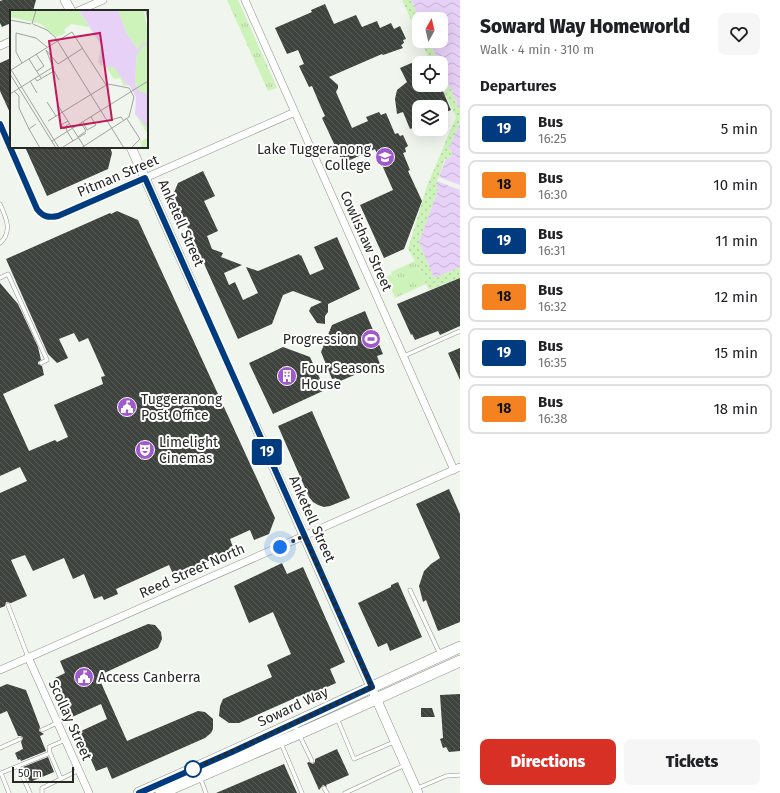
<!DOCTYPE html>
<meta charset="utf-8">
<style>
:root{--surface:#fff;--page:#f6f6f6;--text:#202124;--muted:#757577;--line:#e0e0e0;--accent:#d93025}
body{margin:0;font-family:"Fira Sans",sans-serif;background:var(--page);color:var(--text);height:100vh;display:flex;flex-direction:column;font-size:15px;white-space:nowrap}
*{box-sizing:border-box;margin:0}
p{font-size:13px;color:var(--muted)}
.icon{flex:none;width:22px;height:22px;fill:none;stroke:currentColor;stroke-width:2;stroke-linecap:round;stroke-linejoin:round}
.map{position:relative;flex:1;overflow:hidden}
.panel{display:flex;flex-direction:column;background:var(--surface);width:320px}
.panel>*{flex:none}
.badge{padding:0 8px;border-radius:3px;font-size:14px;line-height:26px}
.needle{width:26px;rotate:8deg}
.controls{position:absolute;left:412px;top:12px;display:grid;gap:8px}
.controls a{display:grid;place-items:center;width:36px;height:36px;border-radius:8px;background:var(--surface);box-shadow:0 4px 16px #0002;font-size:20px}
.scale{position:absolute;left:12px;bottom:10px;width:62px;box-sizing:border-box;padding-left:4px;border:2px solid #282927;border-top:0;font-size:11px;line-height:14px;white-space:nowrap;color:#282927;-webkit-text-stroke:3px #fff;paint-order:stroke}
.you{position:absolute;width:20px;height:20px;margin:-10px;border:3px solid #fff;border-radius:50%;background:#1a73e8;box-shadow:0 0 0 6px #1a73e833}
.map>.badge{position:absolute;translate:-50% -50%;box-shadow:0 0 0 2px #fff}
h2{padding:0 20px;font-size:15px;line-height:36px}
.round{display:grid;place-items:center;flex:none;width:42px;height:42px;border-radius:8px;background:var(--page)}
.summary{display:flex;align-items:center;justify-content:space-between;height:68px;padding:0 20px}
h1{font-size:19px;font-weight:800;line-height:30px}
.action{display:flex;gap:8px;margin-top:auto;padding:8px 20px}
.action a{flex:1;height:46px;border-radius:8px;background:var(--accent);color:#fff;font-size:16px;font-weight:800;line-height:46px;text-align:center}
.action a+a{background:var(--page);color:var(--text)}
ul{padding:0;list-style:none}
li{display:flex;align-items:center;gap:12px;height:50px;margin:0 8px 6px;padding:0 12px;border:2px solid var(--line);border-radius:8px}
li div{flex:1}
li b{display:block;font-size:15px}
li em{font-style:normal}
li .badge{min-width:44px;font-weight:700;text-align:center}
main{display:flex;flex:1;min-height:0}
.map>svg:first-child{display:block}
.grass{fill:url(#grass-tufts)}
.park{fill:url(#park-dots)}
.water{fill:url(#water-waves)}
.pier{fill:#f0f5ee}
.building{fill:url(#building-back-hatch)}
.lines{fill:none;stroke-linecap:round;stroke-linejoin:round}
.service-casing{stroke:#8d918b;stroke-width:4.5}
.minor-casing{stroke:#8d918b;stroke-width:8}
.tertiary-casing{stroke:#8d918b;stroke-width:10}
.primary-casing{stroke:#8d918b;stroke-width:12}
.service{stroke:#fff;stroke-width:3.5}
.minor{stroke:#fff;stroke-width:7}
.tertiary{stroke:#fff;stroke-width:9}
.primary{stroke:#fff;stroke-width:11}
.line-casing{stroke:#fff;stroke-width:9}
.line{stroke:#003b80;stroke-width:6}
.walk{stroke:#282927;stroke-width:4;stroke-dasharray:0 7.2}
.stop-dot{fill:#fff;stroke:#003b80;stroke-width:2}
.labels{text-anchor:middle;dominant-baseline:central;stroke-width:4;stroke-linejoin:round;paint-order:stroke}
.poi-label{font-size:14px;fill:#282927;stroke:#fff;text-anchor:start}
.street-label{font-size:14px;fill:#282927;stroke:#fff}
.inset-river{fill:none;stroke:#e7d1f7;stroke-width:2}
.inset-road{fill:none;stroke:#a0a39e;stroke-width:1}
.view{fill:#c2185b;fill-opacity:0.15;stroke:#c2185b;stroke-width:2}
.inset-edge{fill:none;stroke:#282927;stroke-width:2}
</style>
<main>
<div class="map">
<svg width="460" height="793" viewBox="0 0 460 793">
<defs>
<pattern id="grass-tufts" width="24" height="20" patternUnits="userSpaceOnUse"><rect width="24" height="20" fill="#cdf3ba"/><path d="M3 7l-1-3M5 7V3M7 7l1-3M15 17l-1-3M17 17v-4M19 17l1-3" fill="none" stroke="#b0d0a0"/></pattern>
<pattern id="park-dots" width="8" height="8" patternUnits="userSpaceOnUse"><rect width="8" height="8" fill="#cdf3ba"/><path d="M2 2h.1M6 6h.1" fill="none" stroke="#b0d0a0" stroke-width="1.8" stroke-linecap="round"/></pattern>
<pattern id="water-waves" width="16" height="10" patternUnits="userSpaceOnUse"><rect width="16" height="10" fill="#e7d1f7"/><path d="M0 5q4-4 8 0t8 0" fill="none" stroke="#c6b3d4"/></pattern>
<pattern id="building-back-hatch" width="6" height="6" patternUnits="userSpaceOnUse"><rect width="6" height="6" fill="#3f433e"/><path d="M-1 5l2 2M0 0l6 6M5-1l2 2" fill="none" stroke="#585c58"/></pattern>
</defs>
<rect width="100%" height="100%" fill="#f0f5ee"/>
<path class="grass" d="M227 0H238L277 88 268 91Z
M415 261 426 284 395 298 386 277 392 274 391 272Z"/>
<path class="park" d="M402 0H411L420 19 419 37Z
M421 41H429L439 63H431Z
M441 67 460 110V123L449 149 452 152V156L449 158 445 159 436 184 438 190 419 242 434 278 460 267V278L429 290 415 261 408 249 427 186 456 117 441 85Z"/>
<path class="water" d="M411 0H460V110L441 67V63H439L429 41H441V19H420Z
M460 123V267L434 278 419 242 438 190 436 184 446 159 449 158 452 156V152L449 149Z"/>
<path class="pier" d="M439 177 460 185V190L437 181Z"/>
<path class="building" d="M3 0H36L33 11H11V23L2 27 0 23V1Z
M325 4 334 24 356 15 362 27 377 21 380 28 391 23 394 29 400 26 406 39 403 40 404 43 401 45 403 48 383 55 382 54 329 77 338 85V88L336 92 352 128 368 121 366 117 379 112 381 115 386 113 395 134 398 133 400 136 403 135 408 146 405 148 406 152 403 153 410 170 408 171 422 201 404 249 384 258 360 205 393 190 375 149 343 163 322 118 325 116 320 105 312 86 309 87 299 66 304 64 298 50 287 54 275 28 312 12 311 10Z
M11 58V115L0 91V63Z
M416 61 419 68V85H429L431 90 433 89 434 92 442 89 451 110 441 114V107H419V126L410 129 403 112 397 114 395 99 397 90 407 82 400 68Z
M25 147H110L112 153 108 169 47 196Z
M203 171 215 196 204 201 218 231 207 236 212 249 223 253 221 257 242 265 224 273 229 285 235 282 243 300 258 293 246 267 258 271 299 254 300 256 301 255 310 275 324 269 314 247 337 237 360 289 328 304V312L325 316V324L317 323 309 311 311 307 322 302 293 291 283 295 272 324 238 339 173 195 178 183Z
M117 211 138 220 275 518 269 534 254 540 250 530 230 539 234 550 174 576 169 565 116 589 118 594 104 600 102 596 94 599 84 574 73 579 64 558 33 571 25 555 11 560 27 596 11 603 6 602 5 606 0 608V493L27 481 20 467 0 476V283L18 304 38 347 41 360 38 362V364L42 366 44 375 3 394 29 451 55 440 57 442 68 437 54 405 103 384 101 377 105 376 88 338 79 342 74 333 59 339 68 358 57 363 48 354 6 259 110 213 111 214Z
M460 278V326L440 335 438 331 415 340 412 334 411 335 397 304Z
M365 311 383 354 377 356 380 364 338 382 336 378 332 379 321 352 332 325Z
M283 347 310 357 325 390 273 414 249 363Z
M460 348V380L448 353Z
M312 411 350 498 330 506 324 507 318 505 313 502 309 497 278 426Z
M449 489 460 514V622L438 631 426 600 423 602 419 586 424 571 431 564 440 558 416 504Z
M282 563 287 574 303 567 345 662 330 669 336 683 305 697 304 694 239 723H229L219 716 220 706 223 699 272 677 267 665 291 654 273 612 249 623 234 586Z
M398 582 422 637 390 651 387 643 378 647 358 603 391 587V585Z
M148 624 155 625 161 632 162 639 158 648 98 676 127 741 198 711 205 712 213 719V729L211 733 205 738 112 779 107 767 96 771 79 732 107 719 101 704 72 717 55 678 65 673 60 661Z
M7 684 26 690 40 727 39 731 44 734 40 736 46 751 21 761 20 759 18 760 15 753 23 749 21 742 23 738 21 736H18L7 711 0 714V687Z
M460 694V751L449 752 446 747 443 748 440 739 443 738 440 695Z
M421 708H432L435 717H421Z
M337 749 349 775 326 785 327 787 323 785 319 790 307 763 309 762 313 764 315 762V759Z
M48 757 54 772 30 782 23 767Z
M284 764 297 793H216Z"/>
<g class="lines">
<g class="service-casing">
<path id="service" d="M0 124 37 209C43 217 49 218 58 216L144 178
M0 204C6 217 13 232 0 243
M0 278 8 274 47 360 41 363
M404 356 460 331
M410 590 440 654
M8 605 28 657
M337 718 354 759 394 742
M294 724 312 761
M42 730 57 723
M281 743 302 793
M0 748 20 739
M18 766 30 793
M200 777 206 793
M61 779 50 753 49 747 65 740
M324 788 327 793
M418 788 446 776 460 775
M9 793 1 773 50 753
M42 793V788L79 770
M345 793 405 765"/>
</g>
<g class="minor-casing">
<path id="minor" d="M245 0 454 470
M78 11 103 0
M0 46 11 41
M145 178 295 112
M194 288 255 425
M28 657 89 793
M0 670 460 467"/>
</g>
<g class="tertiary-casing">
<path id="tertiary" d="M65 0 71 11
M131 147 194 288
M255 425 418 793"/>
</g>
<g class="primary-casing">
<path id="primary" d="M139 793C247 746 353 695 460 647
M161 793 314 727 460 661"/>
</g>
<use href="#service" class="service"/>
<use href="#minor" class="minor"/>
<use href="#tertiary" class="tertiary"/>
<use href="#primary" class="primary"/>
</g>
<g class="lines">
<g class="line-casing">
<path id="line" d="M0 124 37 209C43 217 49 218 58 216L145 178 372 687 232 752 139 793"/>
</g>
<use href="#line" class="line"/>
<path class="walk" d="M193 769 372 687 304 536 280 547"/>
</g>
<defs>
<g id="school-disc" transform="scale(1)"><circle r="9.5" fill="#a158cc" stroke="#fff"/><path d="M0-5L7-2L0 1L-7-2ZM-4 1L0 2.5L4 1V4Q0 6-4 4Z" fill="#fff"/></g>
<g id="stadium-disc" transform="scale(1)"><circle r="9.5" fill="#a158cc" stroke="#fff"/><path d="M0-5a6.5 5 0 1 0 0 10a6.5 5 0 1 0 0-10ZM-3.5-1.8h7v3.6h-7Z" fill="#fff"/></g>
<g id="building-disc" transform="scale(1)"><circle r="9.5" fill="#a158cc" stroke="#fff"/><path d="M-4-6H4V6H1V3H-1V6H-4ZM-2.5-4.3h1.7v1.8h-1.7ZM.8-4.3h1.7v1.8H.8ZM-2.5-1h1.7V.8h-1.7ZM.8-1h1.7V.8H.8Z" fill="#fff"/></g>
<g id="civic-disc" transform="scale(1)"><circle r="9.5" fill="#a158cc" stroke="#fff"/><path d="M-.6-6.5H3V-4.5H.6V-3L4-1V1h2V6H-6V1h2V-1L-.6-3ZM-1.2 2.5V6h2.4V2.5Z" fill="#fff"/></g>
<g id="theatre-disc" transform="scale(1)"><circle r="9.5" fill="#a158cc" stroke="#fff"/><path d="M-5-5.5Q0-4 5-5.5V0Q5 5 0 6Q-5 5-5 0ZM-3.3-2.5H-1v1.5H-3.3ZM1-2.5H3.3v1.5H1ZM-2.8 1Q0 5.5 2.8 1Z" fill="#fff"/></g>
</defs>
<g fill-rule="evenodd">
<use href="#school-disc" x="385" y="157"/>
<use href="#stadium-disc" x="371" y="339"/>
<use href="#building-disc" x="287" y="376"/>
<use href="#civic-disc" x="127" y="407"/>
<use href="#theatre-disc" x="145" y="450"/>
<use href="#civic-disc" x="84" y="677"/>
</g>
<circle class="stop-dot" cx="193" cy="769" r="8"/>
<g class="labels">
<g class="poi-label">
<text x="371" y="149" text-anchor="end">Lake Tuggeranong<tspan x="371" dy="16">College</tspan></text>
<text x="357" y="339" text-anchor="end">Progression</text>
<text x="301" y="368">Four Seasons<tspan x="301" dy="16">House</tspan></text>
<text x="141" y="399">Tuggeranong<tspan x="141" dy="16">Post Office</tspan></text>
<text x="159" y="442">Limelight<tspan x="159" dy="16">Cinemas</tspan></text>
<text x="98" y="677">Access Canberra</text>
</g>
<g class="street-label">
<text transform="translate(118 176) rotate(-23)">Pitman Street</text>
<text transform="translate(181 223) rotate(66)">Anketell Street</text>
<text transform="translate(366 241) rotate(66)">Cowlishaw Street</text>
<text transform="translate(312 519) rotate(66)">Anketell Street</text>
<text transform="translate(192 571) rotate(-24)">Reed Street North</text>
<text transform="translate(293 707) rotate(-25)">Soward Way</text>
<text transform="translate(70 720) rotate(66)">Scollay Street</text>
</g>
</g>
<g transform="translate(10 10)">
<rect width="138" height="138" fill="#f0f5ee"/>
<path d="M0 0H69L92 37 89 51 91 54 95 52 97 57H104L119 76 113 75 110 68 104 69 94 54 91 56 88 52 91 36 79 17 61 14 54 20 56 23 46 27 31 14 1 7ZM108 0H134L138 24V138H129L132 135 130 132 137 128V123L126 105 130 82 125 74 127 39 116 22Z" fill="#cdf3ba"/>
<path d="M69 0H108L116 22 127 39 125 74 130 82 138 84V118L125 104 126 87 119 75 116 74 104 57H97L95 52 91 54 89 51 92 36Z" fill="#e7d1f7"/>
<path class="inset-river" d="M126 44 133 34 138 33"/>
<path class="inset-road" d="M136 0 138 12M0 10 21 14M22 14 26 0M23 14 37 20 45 27 114 138M26 44 34 56 27 61M19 49 31 68M12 53 6 42V23L26 28 37 37M0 58 49 138M1 60 62 22 96 75M0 64 46 138M25 68 27 71 44 61 49 70M20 71 27 83M4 81 9 86V98L19 119M0 84 43 57 36 40 48 54 73 38M37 92 46 106M49 97 75 138M117 109 130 129 121 138M38 111 98 74 119 78 124 87 119 107 71 138M97 111 111 107 114 111M73 112 77 120 86 115 81 107M26 114 19 119 30 138M59 114 56 116 57 121 63 131M56 118 54 119 51 115 58 111M68 127 76 121 71 113M42 131 138 71M53 137 76 123"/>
<path class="view" d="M90 23 102 110 51 118 39 31Z"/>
<rect width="138" height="138" class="inset-edge"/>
</g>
</svg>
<div class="controls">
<a><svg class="needle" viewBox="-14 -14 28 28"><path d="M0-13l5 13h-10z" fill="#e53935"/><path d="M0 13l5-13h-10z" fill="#757577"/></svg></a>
<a><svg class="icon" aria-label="locate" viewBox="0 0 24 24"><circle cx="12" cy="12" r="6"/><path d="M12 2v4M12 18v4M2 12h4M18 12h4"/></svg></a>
<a><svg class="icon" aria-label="layers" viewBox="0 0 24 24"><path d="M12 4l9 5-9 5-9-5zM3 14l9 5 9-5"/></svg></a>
</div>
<div class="scale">50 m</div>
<div class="you" style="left:280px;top:547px"></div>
<b class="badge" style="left:267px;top:452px;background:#003b80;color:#fff">19</b>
</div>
<section class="panel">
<div class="summary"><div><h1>Soward Way Homeworld</h1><p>Walk · 4 min · 310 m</p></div><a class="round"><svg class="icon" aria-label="heart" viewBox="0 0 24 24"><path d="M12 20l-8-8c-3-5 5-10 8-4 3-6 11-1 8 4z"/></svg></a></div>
<h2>Departures</h2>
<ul>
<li><span class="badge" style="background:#003b80;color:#fff">19</span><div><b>Bus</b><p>16:25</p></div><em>5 min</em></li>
<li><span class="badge" style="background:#f58220;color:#111">18</span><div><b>Bus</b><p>16:30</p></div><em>10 min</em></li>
<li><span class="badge" style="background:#003b80;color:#fff">19</span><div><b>Bus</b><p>16:31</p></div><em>11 min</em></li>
<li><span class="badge" style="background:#f58220;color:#111">18</span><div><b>Bus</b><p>16:32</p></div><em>12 min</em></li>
<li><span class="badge" style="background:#003b80;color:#fff">19</span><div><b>Bus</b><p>16:35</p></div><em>15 min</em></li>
<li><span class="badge" style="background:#f58220;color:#111">18</span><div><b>Bus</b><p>16:38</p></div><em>18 min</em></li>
</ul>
<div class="action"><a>Directions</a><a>Tickets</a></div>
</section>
</main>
